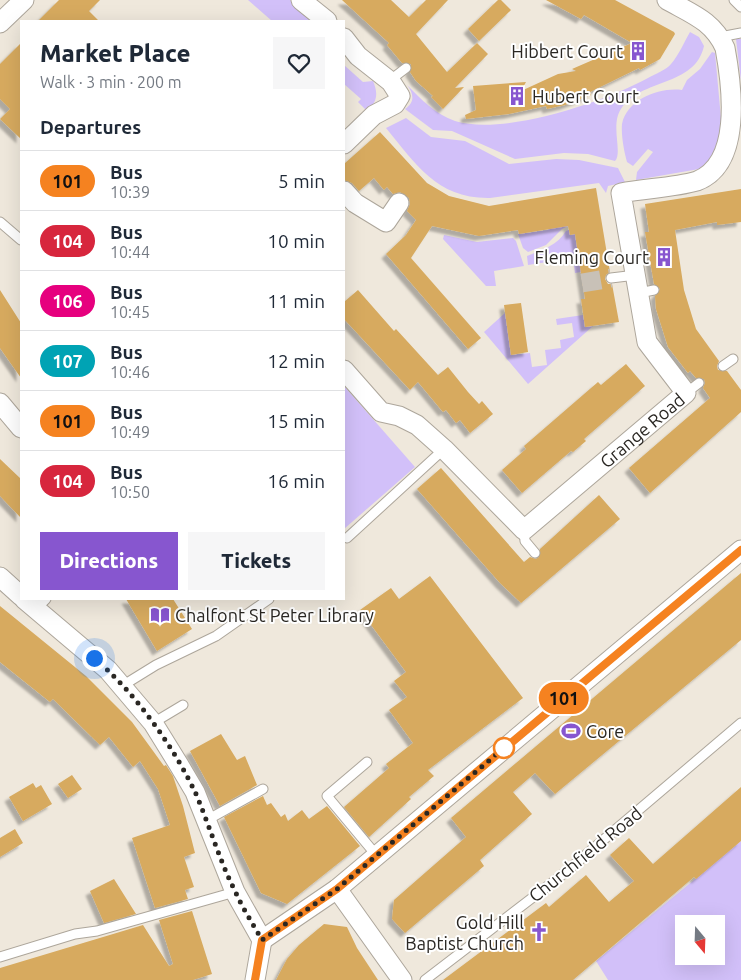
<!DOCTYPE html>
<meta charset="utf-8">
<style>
:root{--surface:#fff;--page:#f6f6f7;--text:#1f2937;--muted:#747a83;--line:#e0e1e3;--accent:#8756cf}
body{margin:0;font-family:Ubuntu,sans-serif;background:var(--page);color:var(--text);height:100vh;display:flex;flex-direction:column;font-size:19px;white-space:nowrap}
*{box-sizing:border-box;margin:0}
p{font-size:16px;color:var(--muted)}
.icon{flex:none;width:28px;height:28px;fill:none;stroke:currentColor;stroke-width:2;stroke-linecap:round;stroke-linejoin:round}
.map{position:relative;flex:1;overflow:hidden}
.side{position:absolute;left:20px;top:20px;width:325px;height:580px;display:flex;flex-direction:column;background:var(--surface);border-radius:0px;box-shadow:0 5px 20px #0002}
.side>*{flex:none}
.badge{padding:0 10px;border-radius:16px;font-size:18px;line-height:32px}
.needle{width:32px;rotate:161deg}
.buttons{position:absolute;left:675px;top:915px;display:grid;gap:10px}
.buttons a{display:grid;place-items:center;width:50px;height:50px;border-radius:0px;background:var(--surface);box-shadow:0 5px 20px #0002;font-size:25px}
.you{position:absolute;width:25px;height:25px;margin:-12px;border:4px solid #fff;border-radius:50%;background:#1a73e8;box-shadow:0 0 0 8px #1a73e833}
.map>.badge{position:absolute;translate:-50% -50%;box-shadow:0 0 0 2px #fff}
h2{padding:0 20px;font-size:19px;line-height:45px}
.round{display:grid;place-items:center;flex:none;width:52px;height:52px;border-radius:0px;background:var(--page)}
.head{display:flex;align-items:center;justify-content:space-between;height:85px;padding:0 20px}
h1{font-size:24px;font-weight:800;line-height:38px}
.action{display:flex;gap:10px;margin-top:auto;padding:10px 20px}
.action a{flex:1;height:58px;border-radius:0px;background:var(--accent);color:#fff;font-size:20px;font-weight:800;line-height:58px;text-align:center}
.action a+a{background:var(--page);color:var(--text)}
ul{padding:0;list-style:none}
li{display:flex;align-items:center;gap:15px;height:60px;padding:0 20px;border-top:1px solid var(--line)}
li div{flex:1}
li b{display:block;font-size:19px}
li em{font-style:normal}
li .badge{min-width:55px;font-weight:700;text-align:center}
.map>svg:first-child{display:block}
.green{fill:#d2c0f9;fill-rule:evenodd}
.building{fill:#d7aa5e;filter:url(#shadow)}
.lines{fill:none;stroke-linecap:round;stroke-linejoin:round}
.minor-tunnel{stroke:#c8c1b7;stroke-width:19;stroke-dasharray:19 9;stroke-linecap:butt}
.service-casing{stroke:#ada69b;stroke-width:11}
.minor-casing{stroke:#ada69b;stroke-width:21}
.service{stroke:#fff;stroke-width:9}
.minor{stroke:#fff;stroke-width:19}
.line-casing{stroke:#fff;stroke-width:11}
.line{stroke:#f58220;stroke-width:8}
.walk{stroke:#2a2723;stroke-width:5;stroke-dasharray:0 9}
.stop-dot{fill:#fff;stroke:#f58220;stroke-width:2.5}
.labels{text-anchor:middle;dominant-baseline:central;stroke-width:4;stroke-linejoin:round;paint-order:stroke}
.poi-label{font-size:18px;fill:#2a2723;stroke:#fff;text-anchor:end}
.street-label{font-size:18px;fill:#2a2723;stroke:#fff}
</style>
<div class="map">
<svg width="741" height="980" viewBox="0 0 741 980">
<defs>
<filter id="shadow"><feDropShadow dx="-4.5" dy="4.5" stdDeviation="1" flood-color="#0004"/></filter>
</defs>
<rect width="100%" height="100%" fill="#efe8dc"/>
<path class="green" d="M248 0H290L316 21H272Z
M690 32 699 37 704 46C695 87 641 78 621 109 610 125 623 153 615 161L588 154 564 153 515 159 452 131 433 130 405 109C415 102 414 94 407 85 422 100 435 114 455 121 505 136 604 102 648 78 655 74 666 70 671 64 679 55 684 42 690 32Z
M736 39H741V81Z
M712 52 715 53 723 140 710 160 699 169 636 180 637 172 653 152 648 149 633 166 627 162C624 151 621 135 622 124 627 99 660 87 682 90L687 80 700 69Z
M344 65 363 82 373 81C378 93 378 101 367 111L358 102 361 99 344 84Z
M406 118 431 137 465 141 509 164 556 159 579 160 618 168 625 182 608 186 606 193 599 183 490 198C437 199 416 164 386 128Z
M568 223V226L562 229 546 245 528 252 523 248 518 234 548 230V226Z
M569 230 570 235 575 234 581 272 575 273 573 258 528 265 527 256C542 250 558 245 566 231Z
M444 235 477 242 513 238 516 241 524 266 494 271 496 286H486L443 239Z
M505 313 511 355 530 353 532 367 547 365 545 350 561 348 560 340 574 337 572 323 557 325 556 319 583 315 585 327 593 326 528 384 484 332Z
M344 386 415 467 344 529Z
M741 841V980H608L596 961ZM684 924H716V956H684Z"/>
<path class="building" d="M59 0H100L89 11 99 21H38Z
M342 0H391L409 17 426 0H448L416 34 447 72 477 43 488 54 455 88 464 87 443 109 431 97 433 96 416 81 410 72 411 64 402 63 387 45 389 43Z
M498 0H501L511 10 479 41 468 29Z
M546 0H615L674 32 675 34 660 59 640 70 639 68 590 92 591 95 565 105 547 109 546 106 509 114 466 119 465 115 476 110 473 86 526 82 521 91 558 74 576 71 572 69 632 43 584 15 581 19Z
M21 43V139L0 119 10 109 0 99V64Z
M380 132 427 183 449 196 489 206 596 188 610 272 606 275 605 279 608 284H612L619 322 585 327 581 299H585L575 234 570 235 568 226 519 234 518 230 479 236 432 226 411 258 481 338 468 349 386 254 406 235 416 220 407 211 410 204 409 198 400 192 393 194 387 187 384 190 374 178 359 191 352 183 344 180V164Z
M741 189V222L717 225V222L675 230 684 290 696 329 719 361 717 366 718 370 727 371 741 390V412L650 493 629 468 710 398 703 388 705 383 704 379 696 378 690 371 688 373 668 347 656 309 655 296 660 289 654 284 645 232H649L645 204Z
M0 290 21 323V378L0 348Z
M358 290 394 331 396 329 438 375 448 367 468 392 479 404 482 401 493 414 470 433 460 420 456 423 446 410 443 412 418 382 410 390 344 319V302Z
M521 303 528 352 511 355 504 305Z
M626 364 645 386 584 439 586 441 573 452 571 451 522 493 502 470 526 449 524 446 598 382 601 385Z
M0 459 21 479V518L0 496Z
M441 468 524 562 530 557 536 559 539 557 540 549 599 495 620 519 521 603 500 583 417 489Z
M741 573V640L555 794 535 773 513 792 532 814 480 860 484 866 405 933 392 919 394 900 466 837 451 818Z
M430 576 523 698 428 770 434 776 409 797 411 799 369 837 344 807 389 768 386 764 413 743 389 710 407 697 394 681 406 672 360 610 391 588 399 599Z
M126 599H173L192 629 157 651Z
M0 606 86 676 132 722 164 766 166 765 173 776 183 806 195 853 184 857 194 887 185 890 188 899 155 908 132 838 170 825 158 789 140 761 133 767 109 737 100 745 53 699 50 702 0 662Z
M221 734 237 760 245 756 257 785 220 806 190 751Z
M72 775 82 789 68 798 58 784Z
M33 783 36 788 41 785 52 804 23 821 9 797Z
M741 787V841L696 879 694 877 573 980H443L546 903 549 907 586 875 609 902 634 881 610 855 629 838 653 864Z
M263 796 267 805 271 803 281 817 285 814 288 821 302 810 309 819 327 806 360 846 287 904 261 893 224 817Z
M15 829 23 843 0 857V838Z
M114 879 136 914 104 923 90 891Z
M192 911 212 974 193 980H0V968L143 925 169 966 173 964 159 920Z
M324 924 347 927 357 948 378 980H276L287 959 299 945Z"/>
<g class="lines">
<path class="minor-tunnel" d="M582 283 611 278"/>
<g class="service-casing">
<path id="service" d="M734 0 741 7
M720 37 741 33
M389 81 406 68
M0 222 21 240
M611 278 636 275
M639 293 654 290
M723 366 733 359
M686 393 699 383
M524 530 525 541 535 553
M347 538 444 449
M36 609 46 599
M122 686 156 665 216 636 269 599
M153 723 183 705
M367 762 327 796 377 856
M207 820 263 789
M0 957 75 934 97 931 235 892
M425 980 562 875 741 723"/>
</g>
<g class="minor-casing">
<g id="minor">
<path d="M301 0 327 21"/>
<path d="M0 23 24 0"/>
<path d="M344 38 358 56 391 82 400 96 395 104 374 115 344 144"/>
<path d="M344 191 355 203 386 222 399 203"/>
<path id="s1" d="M344 370 381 412 399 416 417 425 444 449 524 530 686 393 647 342 621 193C646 188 673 188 697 181 741 164 733 91 725 48 713 21 692 14 667 0"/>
<path d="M0 403 21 428"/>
<path d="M0 577 21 596"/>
<path d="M24 599 108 670 153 723 179 765 195 792 235 892 262 940 255 980"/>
<path d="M337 889 402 980"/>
<path d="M262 940 337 889 741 550"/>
</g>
</g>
<use href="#service" class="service"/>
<use href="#minor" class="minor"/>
</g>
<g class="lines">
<g class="line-casing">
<path id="line" d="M255 980 262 940 337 889 741 550"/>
</g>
<use href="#line" class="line"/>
<path class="walk" d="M94 658C134 691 174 747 196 794 210 827 220 862 236 893 243 909 253 924 262 940L337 889 504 748"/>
</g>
<defs>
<g id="building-bare" transform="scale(1.5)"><path d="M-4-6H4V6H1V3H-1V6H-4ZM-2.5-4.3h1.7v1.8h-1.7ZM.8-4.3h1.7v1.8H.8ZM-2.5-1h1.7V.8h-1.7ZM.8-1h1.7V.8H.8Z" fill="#8756cf" stroke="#fff" stroke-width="2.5" paint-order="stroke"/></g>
<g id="library-bare" transform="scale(1.5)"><path d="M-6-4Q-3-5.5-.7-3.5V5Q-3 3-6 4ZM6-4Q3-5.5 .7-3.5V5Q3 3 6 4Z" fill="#8756cf" stroke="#fff" stroke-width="2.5" paint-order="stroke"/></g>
<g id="stadium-bare" transform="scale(1.5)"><path d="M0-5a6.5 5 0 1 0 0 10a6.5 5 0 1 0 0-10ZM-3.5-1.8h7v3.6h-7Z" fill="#8756cf" stroke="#fff" stroke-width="2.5" paint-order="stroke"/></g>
<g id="church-bare" transform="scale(1.5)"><path d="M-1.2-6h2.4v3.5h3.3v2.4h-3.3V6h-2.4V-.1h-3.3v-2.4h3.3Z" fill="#8756cf" stroke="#fff" stroke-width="2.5" paint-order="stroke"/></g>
</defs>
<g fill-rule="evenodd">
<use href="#building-bare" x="638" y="51"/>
<use href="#building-bare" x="517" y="96"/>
<use href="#building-bare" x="664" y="257"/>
<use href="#library-bare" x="160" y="615"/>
<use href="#stadium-bare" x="571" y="731"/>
<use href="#church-bare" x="539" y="932"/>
</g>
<circle class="stop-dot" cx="504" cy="748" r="10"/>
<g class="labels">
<g class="poi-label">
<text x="623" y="51">Hibbert Court</text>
<text x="532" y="96" text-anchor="start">Hubert Court</text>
<text x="649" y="257">Fleming Court</text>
<text x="175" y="615" text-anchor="start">Chalfont St Peter Library</text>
<text x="586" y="731" text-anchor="start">Core</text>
<text x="524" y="922">Gold Hill<tspan x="524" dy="21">Baptist Church</tspan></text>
</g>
<g class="street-label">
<text stroke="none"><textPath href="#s1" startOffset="399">Grange Road</textPath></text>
<text transform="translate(585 854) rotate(-39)">Churchfield Road</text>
</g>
</g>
</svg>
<div class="buttons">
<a><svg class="needle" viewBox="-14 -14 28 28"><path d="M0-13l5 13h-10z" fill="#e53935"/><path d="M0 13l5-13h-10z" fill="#747a83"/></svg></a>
</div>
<div class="you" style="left:94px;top:658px"></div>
<b class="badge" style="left:564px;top:698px;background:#f58220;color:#111">101</b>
<section class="side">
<div class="head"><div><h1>Market Place</h1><p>Walk · 3 min · 200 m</p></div><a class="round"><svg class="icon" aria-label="heart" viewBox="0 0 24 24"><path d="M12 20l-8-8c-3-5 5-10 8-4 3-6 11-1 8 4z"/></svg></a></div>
<h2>Departures</h2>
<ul>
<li><span class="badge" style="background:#f58220;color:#111">101</span><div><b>Bus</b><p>10:39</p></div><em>5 min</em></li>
<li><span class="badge" style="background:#d7263d;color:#fff">104</span><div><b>Bus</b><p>10:44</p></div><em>10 min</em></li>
<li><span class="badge" style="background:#e6007e;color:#fff">106</span><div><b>Bus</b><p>10:45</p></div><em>11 min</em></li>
<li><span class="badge" style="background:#00a3b4;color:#fff">107</span><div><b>Bus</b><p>10:46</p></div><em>12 min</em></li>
<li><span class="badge" style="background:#f58220;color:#111">101</span><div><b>Bus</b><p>10:49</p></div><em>15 min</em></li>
<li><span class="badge" style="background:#d7263d;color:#fff">104</span><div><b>Bus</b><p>10:50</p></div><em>16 min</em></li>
</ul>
<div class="action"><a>Directions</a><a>Tickets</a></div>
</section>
</div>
